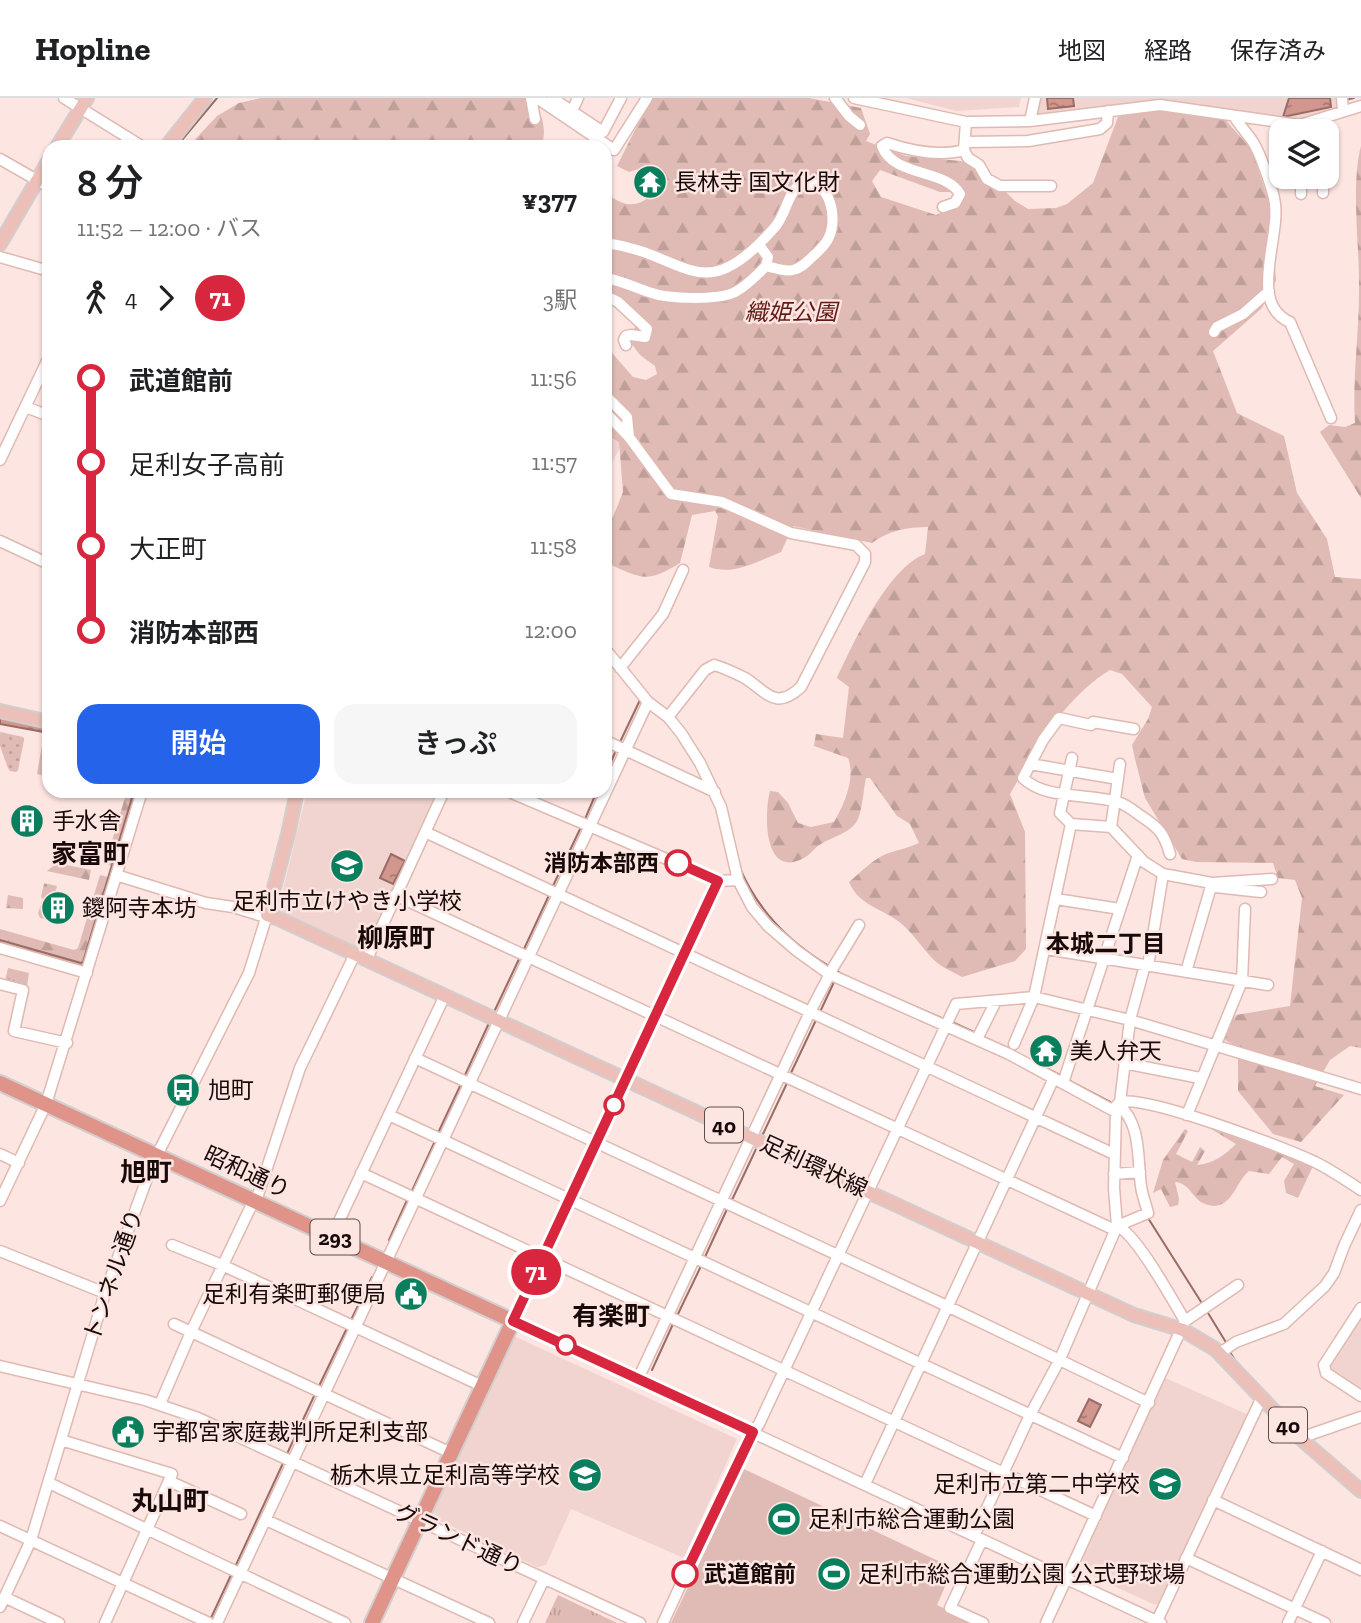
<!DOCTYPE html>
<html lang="ja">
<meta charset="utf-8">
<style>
:root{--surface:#fff;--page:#f6f6f6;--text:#202124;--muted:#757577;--line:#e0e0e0;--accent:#2563eb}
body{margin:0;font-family:"Zilla Slab","Noto Sans JP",serif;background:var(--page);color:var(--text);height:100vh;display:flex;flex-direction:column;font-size:26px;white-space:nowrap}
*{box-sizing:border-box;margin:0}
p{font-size:23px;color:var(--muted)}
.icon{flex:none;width:38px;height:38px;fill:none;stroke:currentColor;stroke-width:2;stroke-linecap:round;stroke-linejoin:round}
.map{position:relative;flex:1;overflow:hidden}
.drawer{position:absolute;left:42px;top:42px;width:570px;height:658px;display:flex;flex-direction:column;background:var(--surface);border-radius:21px;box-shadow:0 2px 5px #0004}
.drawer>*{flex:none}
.badge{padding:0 14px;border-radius:23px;font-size:24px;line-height:46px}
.controls{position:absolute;left:1269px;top:21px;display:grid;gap:14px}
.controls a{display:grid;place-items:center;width:70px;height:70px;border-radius:14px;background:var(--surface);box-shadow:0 2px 5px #0004;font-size:35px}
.map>.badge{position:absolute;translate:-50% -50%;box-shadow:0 0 0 4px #fff}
.legs{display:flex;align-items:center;gap:10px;height:77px;padding:0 35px;font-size:23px}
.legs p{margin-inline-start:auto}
.head{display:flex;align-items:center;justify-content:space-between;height:119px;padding:0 35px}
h1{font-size:38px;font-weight:600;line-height:52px}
.primary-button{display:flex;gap:14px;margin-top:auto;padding:14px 35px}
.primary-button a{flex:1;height:80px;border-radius:21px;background:var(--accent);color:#fff;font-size:28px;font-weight:600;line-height:80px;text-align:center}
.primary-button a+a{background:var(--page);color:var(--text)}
ul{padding:0 35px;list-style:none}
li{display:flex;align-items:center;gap:24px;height:84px;font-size:26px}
li i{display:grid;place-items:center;width:10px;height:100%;margin:0 9px;background:currentColor}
li i::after{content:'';width:18px;height:18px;margin:-9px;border:5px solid;border-radius:50%;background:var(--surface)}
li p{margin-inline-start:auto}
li:first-child i{background:linear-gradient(#0000 50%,currentColor 0)}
li:last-child i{background:linear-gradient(currentColor 50%,#0000 0)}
header{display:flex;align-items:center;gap:42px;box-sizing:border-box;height:98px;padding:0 35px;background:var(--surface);border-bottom:2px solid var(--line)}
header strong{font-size:33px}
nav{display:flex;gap:38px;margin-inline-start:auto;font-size:24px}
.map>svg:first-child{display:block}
.built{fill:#f1d4cf}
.grass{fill:url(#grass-tufts)}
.forest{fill:url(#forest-firs);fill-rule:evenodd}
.garden{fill:url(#garden-dots)}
.pitch{fill:#e0bab4}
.water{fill:url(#water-ripples);stroke:#996c65;stroke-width:2}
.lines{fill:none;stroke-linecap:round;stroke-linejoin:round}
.stream{stroke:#996c65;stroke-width:2}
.minor-casing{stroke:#dfb9b2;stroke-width:13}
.major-casing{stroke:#d1cece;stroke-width:16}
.highway-casing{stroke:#d1cece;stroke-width:18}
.minor{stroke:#fff;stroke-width:10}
.major{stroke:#ecbfb8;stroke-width:12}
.highway{stroke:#e09489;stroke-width:14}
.line-1-casing{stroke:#fff;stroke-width:16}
.line-1{stroke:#d7263d;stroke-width:10}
.stop-1-dot{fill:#fff;stroke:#d7263d;stroke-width:3.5}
.labels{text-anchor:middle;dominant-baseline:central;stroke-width:5;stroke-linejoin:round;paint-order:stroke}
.shield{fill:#fde5e1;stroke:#5c4c4a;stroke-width:2}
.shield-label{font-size:21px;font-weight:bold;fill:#170a09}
.poi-label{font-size:23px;fill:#170a09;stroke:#fde5e1;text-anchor:start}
.park-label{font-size:23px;font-style:italic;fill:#611a15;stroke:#fde5e1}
.stop-label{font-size:23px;font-weight:bold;fill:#170a09;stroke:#fde5e1;text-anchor:end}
.street-label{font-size:23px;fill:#170a09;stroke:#fde5e1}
.neighbourhood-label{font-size:24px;font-weight:bold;fill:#170a09;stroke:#fde5e1}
.quarter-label{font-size:26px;font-weight:bold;fill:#170a09;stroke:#fde5e1}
</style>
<header>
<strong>Hopline</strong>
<nav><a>地図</a><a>経路</a><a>保存済み</a></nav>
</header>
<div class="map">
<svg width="1361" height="1525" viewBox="0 0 1361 1525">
<defs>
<pattern id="grass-tufts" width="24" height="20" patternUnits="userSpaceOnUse" patternTransform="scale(1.75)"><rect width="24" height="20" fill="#e0bab4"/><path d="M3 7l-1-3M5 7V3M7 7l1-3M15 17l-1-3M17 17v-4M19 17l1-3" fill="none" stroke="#bf9f99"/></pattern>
<pattern id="forest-firs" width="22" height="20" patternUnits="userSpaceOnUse" patternTransform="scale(1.75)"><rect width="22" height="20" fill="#e0bab4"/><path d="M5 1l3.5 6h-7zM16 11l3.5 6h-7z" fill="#bf9f99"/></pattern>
<pattern id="garden-dots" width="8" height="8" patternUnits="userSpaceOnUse" patternTransform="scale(1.75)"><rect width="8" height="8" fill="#e0bab4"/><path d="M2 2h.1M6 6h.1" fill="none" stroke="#bf9f99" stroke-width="1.8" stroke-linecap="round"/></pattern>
<pattern id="water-ripples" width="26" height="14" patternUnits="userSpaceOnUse" patternTransform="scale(1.75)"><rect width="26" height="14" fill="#d1968d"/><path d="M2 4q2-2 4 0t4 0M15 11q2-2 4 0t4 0" fill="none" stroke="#a97971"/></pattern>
</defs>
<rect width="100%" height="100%" fill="#fde5e1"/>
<path class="built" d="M906 0H1021L1019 9 956 13Z
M1035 0H1342L1343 13 1300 27 1234 18 1214 9 1030 23Z
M606 334 623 344 606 376Z
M307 693H439L367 853 362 854 281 817 278 812Z
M1361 1219V1295L1331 1275 1328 1267Z
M516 1239 737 1341 684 1460 571 1411 546 1467 537 1469 434 1420 430 1413 511 1240Z
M1165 1280 1249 1317 1158 1506 1155 1507 1086 1475 1081 1456Z"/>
<path class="grass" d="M43 642 49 644V679L37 676Z
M8 870 29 875 27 888 5 883Z
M558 1497 617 1525H545Z"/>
<path class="forest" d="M261 0H532C541 13 549 35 540 49H188L217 18 239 5Z
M651 0H809L861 10 870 36 866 43 906 58 961 63 982 71 1015 103 1028 111 1056 110 1067 106 1093 85 1118 19 1158 7 1175 4 1214 9 1252 52 1269 104 1276 182 1262 210 1213 253 1237 315 1284 338 1297 395 1327 441 1335 479 1361 481V950L1350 948 1330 962 1315 988 1344 997 1301 1044 1273 1036 1238 993V949L1221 940 1236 917 1290 908 1302 800 1295 782 1278 780 1273 765 1196 764 1182 761 1145 700 1135 661 1132 647 1148 621 1152 609 1122 576 1110 572C1064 600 1037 650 1010 696L1025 734 1026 851 1015 863 962 879C953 874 941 869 934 862 923 851 915 838 904 828 885 810 860 810 849 784 860 775 872 762 886 756 897 752 908 750 919 745L910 726 897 718 870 680H866C863 693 863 711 857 723 850 735 832 739 821 746 815 749 810 757 804 760 763 782 764 716 770 693L778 694 788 705 798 725 811 729 834 724C844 707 856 680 848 660L814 648 816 636 843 640 849 589 837 580C853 545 889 469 925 456L928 429C907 429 890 432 872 445L793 428 781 454C758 463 733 478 709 469L718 418 715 413 692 417 680 465C644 487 641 479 606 465V422L613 419 623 394 619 344 606 337V248L633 279 646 282 657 276 655 268 640 257 631 245 635 228 611 206 606 205V95C632 116 648 106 664 80L650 67 629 74 617 68ZM880 72 940 94H953V109L936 117 881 99 872 83Z
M1361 48V400L1320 334 1329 327 1345 329 1355 325C1352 278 1360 231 1359 184 1359 143 1351 86 1361 48Z
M127 693H134L112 768 105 766Z
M57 765 91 772 89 782 47 773Z
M100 777 108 779 83 864 81 865 0 842V831L74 852 78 850Z
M8 797 23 800V811L6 810Z
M1208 1029 1313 1068 1298 1100 1286 1095 1284 1083 1294 1066 1282 1059 1269 1076 1249 1073C1235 1084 1231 1116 1205 1106 1193 1102 1190 1085 1175 1084L1179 1101 1178 1107 1170 1109 1161 1091 1153 1095 1163 1062 1185 1031 1188 1033 1176 1056 1192 1064 1200 1049 1205 1053 1197 1067C1213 1066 1225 1057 1236 1046Z"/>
<path class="garden" d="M0 634 23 639 24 642 18 672 16 674 10 673 8 670 0 648Z
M44 785 57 788 53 805H51L50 822 40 820 38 815 43 801 41 799Z"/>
<path class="pitch" d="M744 1371 953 1470 937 1507 974 1525H671Z"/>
<path class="water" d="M1047 0H1073L1074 8 1048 11Z
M1289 0H1330L1331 9 1283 19Z
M0 619 49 630V635L0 626Z
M134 693H139L85 869H82L0 845V842L81 865 83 864Z
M391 756 405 763 393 786 380 780Z
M1089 1301 1101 1307 1090 1329 1078 1323Z"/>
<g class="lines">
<path class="stream" d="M1345 2 1354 0
M176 49 217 0
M620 644 640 602
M606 676 616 652
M585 721 597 693
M739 768C757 812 789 844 829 868
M552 790 581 729
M524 851 550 795
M837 873 847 879
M872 890 944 921
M494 914 520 859
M820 914 834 884
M952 924 976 935
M984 939 1060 977
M465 977 489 925
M790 977 816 922
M1068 982 1110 1004
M438 1035 461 986
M762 1038 788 983
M411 1095 435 1043
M731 1104 757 1049
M1148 1120 1203 1207
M389 1142 408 1100
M704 1161 728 1109
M1208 1215 1227 1246
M677 1218 702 1166
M351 1222 372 1179
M1230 1254 1236 1264
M652 1272 673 1226
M319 1288 347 1230
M286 1358 315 1296
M235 1469 284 1363
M211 1520 231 1477"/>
<g class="minor-casing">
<path id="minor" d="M64 0 143 49
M531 0 535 21
M537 0 614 52 647 0
M552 0 603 34 621 0
M835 0 849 18 860 27
M854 0 966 24 1030 23 1160 7 1300 27 1361 8
M1342 0 1343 13
M572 13 578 0
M1234 18C1240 28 1247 35 1253 44 1260 55 1271 87 1274 100 1283 136 1246 205 1290 224L1331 320
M1030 23 1035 0
M966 24 964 52 968 60 979 67 987 81 1000 88H1051
M1324 33V21
M965 44 1028 43 1100 31 1107 25 1108 13
M0 61 49 89
M1301 79V96
M1323 95V79
M943 109 955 105 960 96C946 71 893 79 882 48L887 45C911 53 939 59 964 52
M606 145C688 156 701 214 775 129 787 116 787 92 804 84 830 83 838 119 829 139 826 147 818 154 811 160 806 165 801 170 793 172 785 174 775 170 766 168
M0 159 49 173
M606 180C622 183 636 190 652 195 669 201 716 202 733 195 745 190 757 177 766 168L768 159 759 147
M606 198 618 204 647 231 645 239 631 237 626 238 624 242 626 247
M1214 234 1217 229 1243 216 1269 193
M606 298 627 319 629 339
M26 309 49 318
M606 315 629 339 671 396 722 404 791 435 856 447 865 456V464L801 589C775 613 767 594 745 580 735 575 725 570 714 567L705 572 668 619
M0 362 49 259
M0 443 49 466
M606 552 648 604 668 619 681 635 700 665 721 709 738 782 752 809 768 828 797 853 829 876 1009 956 1116 1014 1114 1090 1117 1128 1060 1261 1030 1317 974 1438
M620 570 663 516 683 472
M1134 631 1093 624 1091 627 1059 620 1043 642 1023 680C1045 702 1089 695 1118 704 1127 707 1134 713 1141 718 1159 730 1164 735 1170 756
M606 643 715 694
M1072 660 1060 715 1071 726 1111 729 1144 764 1163 776 1212 785 1215 789 1261 794
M1030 666 1118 681
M507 693 718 783 738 782
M1111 729 1120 666
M425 734 1114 1056
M718 783 513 1223 1161 1525
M395 797 1115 1132
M1056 801 1120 811
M0 850 87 875
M1046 851 1268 887
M367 861 444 693
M1148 868 1163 776
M1186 874 1212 785 1272 781
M0 886 23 892 14 933 67 945
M977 941 996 903
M1014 946 1034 899 1071 726
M415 960 949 1209 1149 1305
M1124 965 1200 980
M1063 985 1138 757
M1120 1004C1148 997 1284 1050 1315 1064 1331 1072 1346 1082 1361 1092
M1116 1008 1120 1004 1130 922 1145 867
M389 1017 1123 1360
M1187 1017 1242 883 1245 811
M0 1056 19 1065
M361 1075 1096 1418
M1114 1076 1140 1074
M0 1103 46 1006 142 693
M256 1103 300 970 355 856
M1117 1128 1148 1115C1146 1106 1142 1097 1141 1088 1137 1059 1142 1027 1118 1006
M1117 1128C1136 1135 1173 1203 1185 1223
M332 1138 445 897
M172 1147 222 1167 482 1288
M0 1153 105 1195
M1361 1210 1324 1267 1326 1275 1361 1298
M174 1226 451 1355
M1220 1255 1236 1244 1284 1226 1325 1188 1334 1175 1344 1148 1361 1112
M0 1268 145 1302 198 1320 640 1525
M638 1281 810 914 834 868 859 827
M160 1306 191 1234 254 1102
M1300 1340 1361 1319
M61 1342 172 1376 105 1525
M169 1383 241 1416
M49 1385 345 1525
M865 1386 1054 980
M1213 1402 1361 1472
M266 1422 489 1525
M0 1428 209 1525
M982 1442 950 1510 983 1525
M1186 1460 1325 1525
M4 1499 59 1525
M0 1509 31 1442 105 1195 152 1067 249 875 267 817 262 818 233 809 206 805 116 777
M217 1525 648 604
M523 1525 544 1481
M663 1525 746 1345 759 1326 956 906 1034 899 1130 922 1361 991
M1046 1525 1185 1223 1238 1187
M1156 1525 1262 1299
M1288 1525 1322 1453"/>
</g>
<g class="major-casing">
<path id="major" d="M57 49 87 0
M166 49 205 0
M0 146 49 62
M0 613 49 624
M297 693 289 732 267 817 279 821 1134 1217 1183 1232 1215 1251 1300 1340 1361 1393"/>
</g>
<g class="highway-casing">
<path id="highway" d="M0 985 513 1223 372 1525"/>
</g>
<use href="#minor" class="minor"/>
<use href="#major" class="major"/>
<use href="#highway" class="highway"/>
</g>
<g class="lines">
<g class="line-1-casing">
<path id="line-1" d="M678 765 718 783 513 1223 753 1334 685 1476"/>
</g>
<use href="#line-1" class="line-1"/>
</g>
<defs>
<g id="temple-disc" transform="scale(1.75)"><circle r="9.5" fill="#0a7f5e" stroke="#fde5e1"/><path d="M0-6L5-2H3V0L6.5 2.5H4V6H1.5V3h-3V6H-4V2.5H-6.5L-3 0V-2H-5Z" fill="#fff"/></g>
<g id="building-disc" transform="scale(1.75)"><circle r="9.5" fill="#0a7f5e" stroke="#fde5e1"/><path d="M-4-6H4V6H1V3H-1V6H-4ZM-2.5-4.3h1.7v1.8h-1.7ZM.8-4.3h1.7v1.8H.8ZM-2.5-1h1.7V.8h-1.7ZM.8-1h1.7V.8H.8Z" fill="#fff"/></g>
<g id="school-disc" transform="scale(1.75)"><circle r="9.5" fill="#0a7f5e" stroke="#fde5e1"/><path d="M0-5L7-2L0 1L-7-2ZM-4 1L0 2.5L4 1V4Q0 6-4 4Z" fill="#fff"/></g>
<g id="bus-disc" transform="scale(1.75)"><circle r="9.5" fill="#0a7f5e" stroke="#fde5e1"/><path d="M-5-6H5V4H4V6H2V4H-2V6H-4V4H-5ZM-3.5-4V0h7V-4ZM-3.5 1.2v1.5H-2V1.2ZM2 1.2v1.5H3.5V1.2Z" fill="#fff"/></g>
<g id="civic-disc" transform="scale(1.75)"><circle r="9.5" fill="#0a7f5e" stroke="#fde5e1"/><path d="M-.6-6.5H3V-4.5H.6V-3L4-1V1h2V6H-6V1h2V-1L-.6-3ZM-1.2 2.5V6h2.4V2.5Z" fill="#fff"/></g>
<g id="stadium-disc" transform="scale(1.75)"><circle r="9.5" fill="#0a7f5e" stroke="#fde5e1"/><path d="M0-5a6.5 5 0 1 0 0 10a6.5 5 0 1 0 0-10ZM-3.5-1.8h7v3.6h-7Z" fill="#fff"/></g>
</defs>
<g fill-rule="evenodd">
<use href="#temple-disc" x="650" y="84"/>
<use href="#building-disc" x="27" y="723"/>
<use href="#school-disc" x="347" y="768"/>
<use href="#building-disc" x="58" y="810"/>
<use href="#temple-disc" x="1046" y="953"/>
<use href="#bus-disc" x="183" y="992"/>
<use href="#civic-disc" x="411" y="1196"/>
<use href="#civic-disc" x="128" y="1334"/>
<use href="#school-disc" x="585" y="1377"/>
<use href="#school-disc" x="1165" y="1386"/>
<use href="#stadium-disc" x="784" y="1421"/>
<use href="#stadium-disc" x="834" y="1476"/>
</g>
<g class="stop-1-dot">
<circle cx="678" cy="765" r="12"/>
<circle cx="614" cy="1007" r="9"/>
<circle cx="566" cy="1247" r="9"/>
<circle cx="685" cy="1476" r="12"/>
</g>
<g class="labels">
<g class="shield">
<rect x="705" y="1009.5" width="38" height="35" rx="5"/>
<rect x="310.5" y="1121.5" width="49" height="35" rx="5"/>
<rect x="1269" y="1309.5" width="38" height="35" rx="5"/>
</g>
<g class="shield-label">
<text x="724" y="1027">40</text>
<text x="335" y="1139">293</text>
<text x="1288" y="1327">40</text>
</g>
<g class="poi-label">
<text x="674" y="84">長林寺 国文化財</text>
<text x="52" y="723">手水舎</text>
<text x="347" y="803" text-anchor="middle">足利市立けやき小学校</text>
<text x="82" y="810">鑁阿寺本坊</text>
<text x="1070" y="953">美人弁天</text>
<text x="208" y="992">旭町</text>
<text x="386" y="1196" text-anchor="end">足利有楽町郵便局</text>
<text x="152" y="1334">宇都宮家庭裁判所足利支部</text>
<text x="560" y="1377" text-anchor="end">栃木県立足利高等学校</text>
<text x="1140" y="1386" text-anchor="end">足利市立第二中学校</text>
<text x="808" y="1421">足利市総合運動公園</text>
<text x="858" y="1476">足利市総合運動公園 公式野球場</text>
</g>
<g class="park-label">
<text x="791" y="214">織姫公園</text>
</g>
<g class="stop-label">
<text x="659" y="765">消防本部西</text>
<text x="704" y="1476" text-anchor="start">武道館前</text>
</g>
<g class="street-label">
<text transform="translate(814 1068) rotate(25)">足利環状線</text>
<text transform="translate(247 1074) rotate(25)">昭和通り</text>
<text transform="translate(113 1177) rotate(-71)">トンネル通り</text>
<text transform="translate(459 1441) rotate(25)">グランド通り</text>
</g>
<g class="neighbourhood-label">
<text x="1106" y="845">本城二丁目</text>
</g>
<g class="quarter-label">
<text x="90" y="756">家富町</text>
<text x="396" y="840">柳原町</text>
<text x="146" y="1074">旭町</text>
<text x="611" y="1218">有楽町</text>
<text x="170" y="1403">丸山町</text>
</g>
</g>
</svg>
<div class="controls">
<a><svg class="icon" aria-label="layers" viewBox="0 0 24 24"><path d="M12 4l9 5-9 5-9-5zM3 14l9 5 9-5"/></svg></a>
</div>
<b class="badge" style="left:536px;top:1174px;background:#d7263d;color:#fff">71</b>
<section class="drawer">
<div class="head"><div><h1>8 分</h1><p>11:52 – 12:00 · バス</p></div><b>¥377</b></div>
<div class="legs"><svg class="icon" aria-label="walk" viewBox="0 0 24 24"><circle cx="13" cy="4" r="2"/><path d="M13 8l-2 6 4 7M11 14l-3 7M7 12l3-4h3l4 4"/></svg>4<svg class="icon" aria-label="forward" viewBox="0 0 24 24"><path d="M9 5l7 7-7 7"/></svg><b class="badge" style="background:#d7263d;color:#fff">71</b><p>3駅</p></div>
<ul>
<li><i style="color:#d7263d"></i><b>武道館前</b><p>11:56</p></li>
<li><i style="color:#d7263d"></i><span>足利女子高前</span><p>11:57</p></li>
<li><i style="color:#d7263d"></i><span>大正町</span><p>11:58</p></li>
<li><i style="color:#d7263d"></i><b>消防本部西</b><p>12:00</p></li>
</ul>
<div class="primary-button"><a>開始</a><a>きっぷ</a></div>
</section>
</div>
